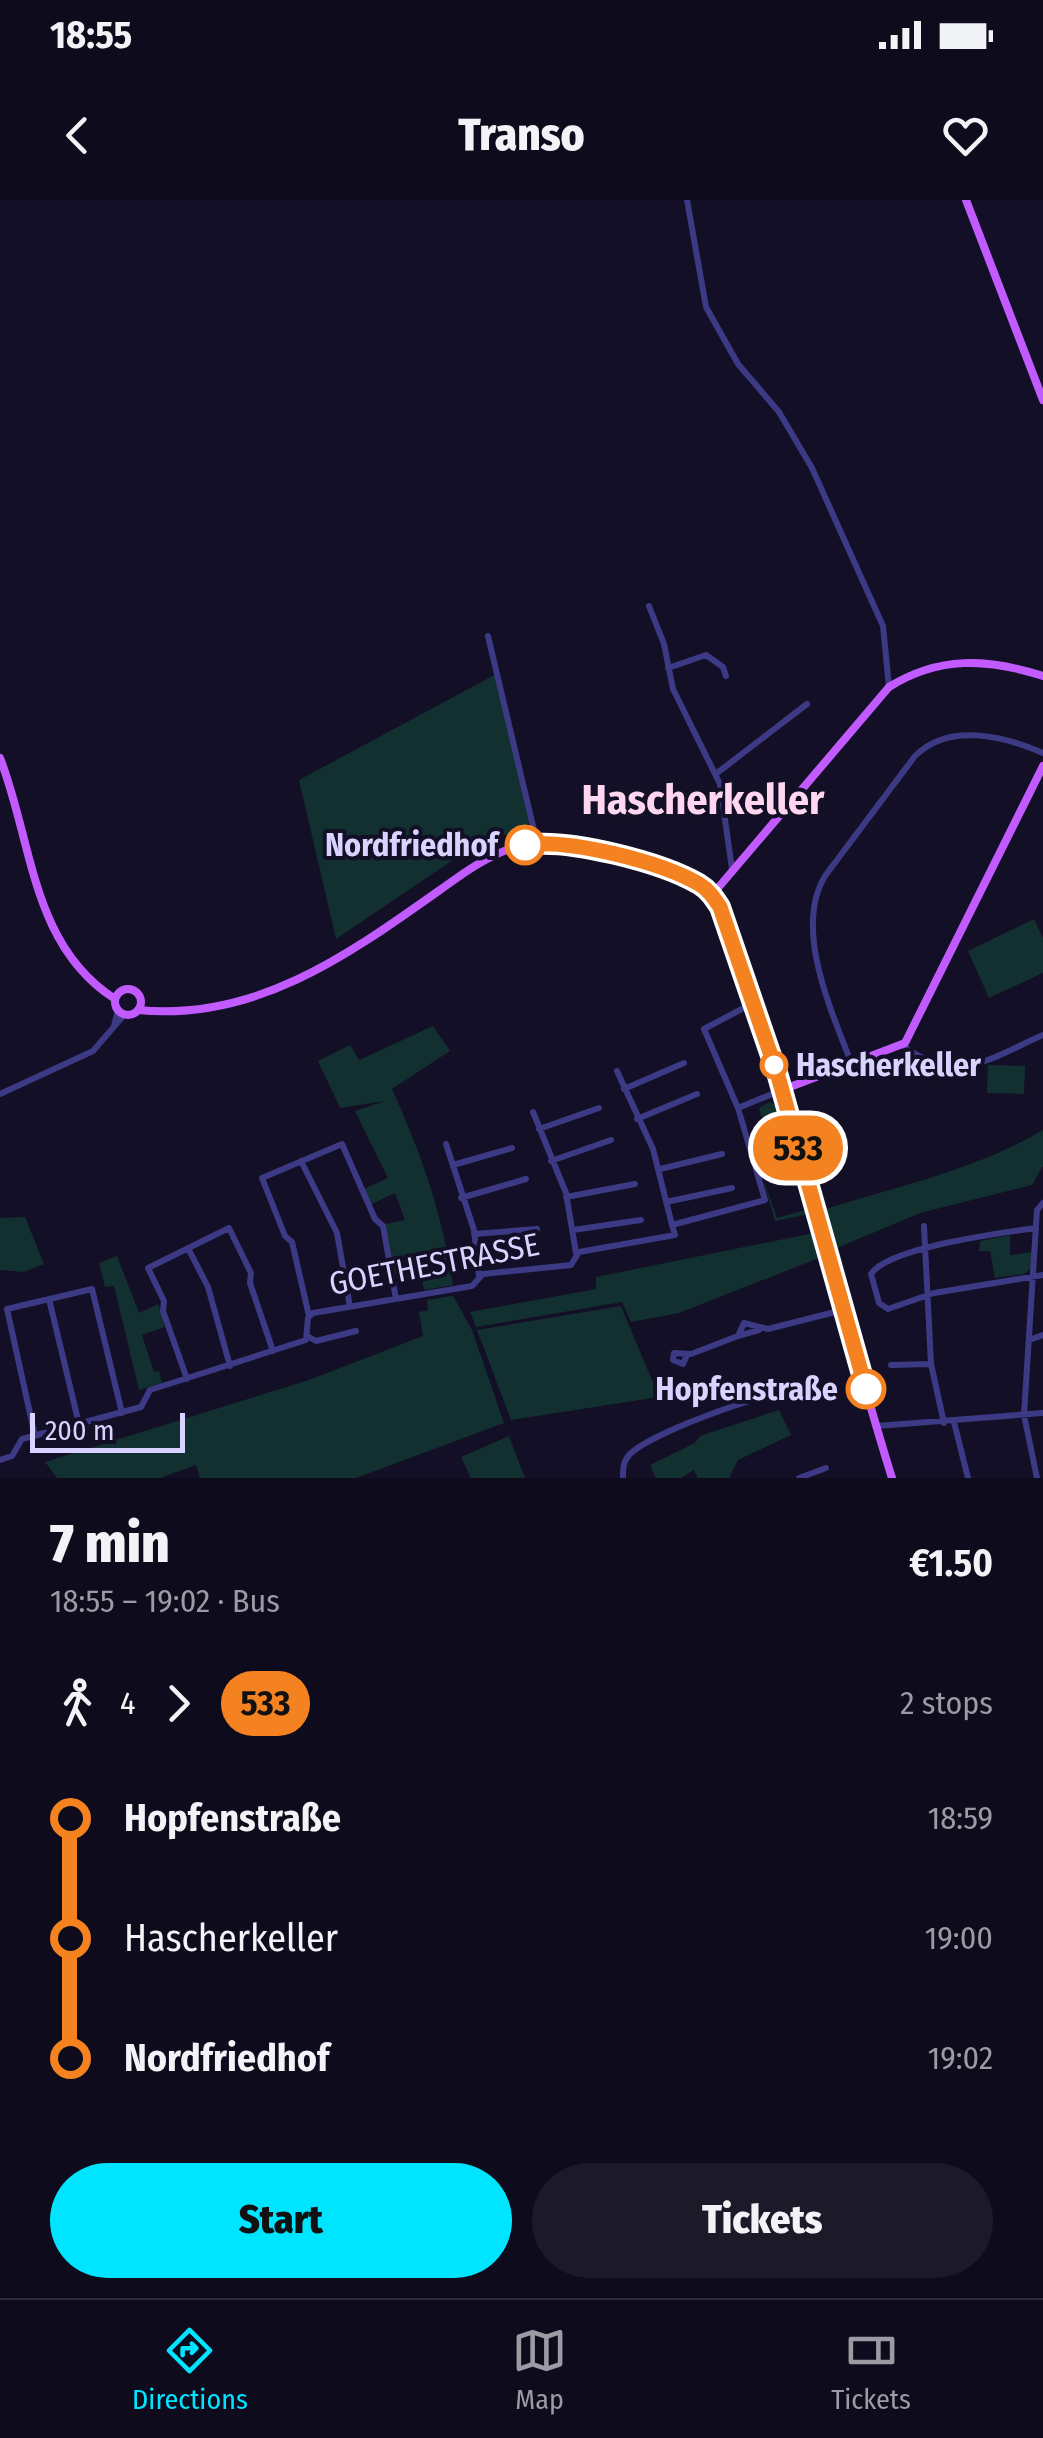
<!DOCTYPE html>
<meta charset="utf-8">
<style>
:root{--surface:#0e0b1c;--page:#1c1929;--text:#f1f3f6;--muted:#9b9ba3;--line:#2e2b3b;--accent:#00e5ff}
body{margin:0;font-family:"Fira Sans Condensed",sans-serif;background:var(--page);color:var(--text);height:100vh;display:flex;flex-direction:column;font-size:38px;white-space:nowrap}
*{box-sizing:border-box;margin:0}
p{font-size:32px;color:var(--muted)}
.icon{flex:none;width:55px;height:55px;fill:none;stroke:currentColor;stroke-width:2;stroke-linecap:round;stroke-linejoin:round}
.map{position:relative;height:1278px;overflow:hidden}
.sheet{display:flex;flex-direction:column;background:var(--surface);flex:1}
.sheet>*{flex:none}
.badge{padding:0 20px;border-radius:32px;font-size:35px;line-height:65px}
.scale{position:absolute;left:30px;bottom:25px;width:155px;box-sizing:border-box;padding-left:10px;border:5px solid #d9d4ff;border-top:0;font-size:28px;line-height:35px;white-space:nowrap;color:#d9d4ff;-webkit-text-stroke:8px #130f26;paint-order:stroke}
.map>.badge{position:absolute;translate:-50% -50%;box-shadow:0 0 0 5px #fff}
.legs{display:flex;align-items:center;gap:15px;height:110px;padding:0 50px;font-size:32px}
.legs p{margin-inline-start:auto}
.headline{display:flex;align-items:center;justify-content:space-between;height:170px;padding:0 50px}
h1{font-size:55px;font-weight:800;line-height:75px}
.action{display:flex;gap:20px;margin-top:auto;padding:20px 50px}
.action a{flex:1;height:115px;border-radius:60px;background:var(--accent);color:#111;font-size:40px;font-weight:800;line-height:115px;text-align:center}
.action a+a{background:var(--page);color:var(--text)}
ul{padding:0 50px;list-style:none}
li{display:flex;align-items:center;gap:35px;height:120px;font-size:38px}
li i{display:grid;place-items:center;width:15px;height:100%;margin:0 12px;background:currentColor}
li i::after{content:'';width:25px;height:25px;margin:-12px;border:8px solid;border-radius:50%;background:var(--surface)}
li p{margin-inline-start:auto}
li:first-child i{background:linear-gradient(#0000 50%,currentColor 0)}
li:last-child i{background:linear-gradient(currentColor 50%,#0000 0)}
.status{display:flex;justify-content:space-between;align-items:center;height:70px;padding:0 50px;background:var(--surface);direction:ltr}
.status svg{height:28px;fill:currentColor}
header{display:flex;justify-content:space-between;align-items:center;height:130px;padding:0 50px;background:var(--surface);font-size:45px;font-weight:800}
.dock{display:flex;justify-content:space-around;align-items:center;height:140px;border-top:2px solid var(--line);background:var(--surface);font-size:28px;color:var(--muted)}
.dock a{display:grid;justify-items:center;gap:5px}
.dock .selected{color:var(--accent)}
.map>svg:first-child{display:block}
.green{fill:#12302f}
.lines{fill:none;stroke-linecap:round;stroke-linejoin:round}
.minor{stroke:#3d3a85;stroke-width:6}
.major{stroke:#c25bff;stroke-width:8}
.line-1-casing{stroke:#fff;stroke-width:22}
.line-1{stroke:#f58220;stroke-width:15}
.stop-1-dot{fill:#fff;stroke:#f58220;stroke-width:5}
.labels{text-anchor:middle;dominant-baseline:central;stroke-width:8;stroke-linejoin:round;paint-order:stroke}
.stop-label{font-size:32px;font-weight:bold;fill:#d9d4ff;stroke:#130f26;text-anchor:end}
.street-label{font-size:32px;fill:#d9d4ff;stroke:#130f26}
.district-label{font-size:42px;font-weight:bold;fill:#ffd6f0;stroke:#130f26}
</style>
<div class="status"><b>18:55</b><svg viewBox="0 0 49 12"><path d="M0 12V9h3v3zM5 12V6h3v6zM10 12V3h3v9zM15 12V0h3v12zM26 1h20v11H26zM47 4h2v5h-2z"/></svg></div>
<header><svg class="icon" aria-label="back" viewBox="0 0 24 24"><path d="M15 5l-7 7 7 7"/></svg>Transo<svg class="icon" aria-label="heart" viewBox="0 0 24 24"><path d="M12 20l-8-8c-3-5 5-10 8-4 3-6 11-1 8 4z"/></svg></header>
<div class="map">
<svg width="1043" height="1278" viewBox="0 0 1043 1278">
<rect width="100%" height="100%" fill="#130f26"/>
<path class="green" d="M498 473 532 622 456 658 336 739 299 580Z
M1034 719 1043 738V773L989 798 968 751Z
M433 826 450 851 392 889C421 953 443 1015 453 1085L424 1090 421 1073 394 1075 385 1024 405 1020 395 993 370 1005 364 989 388 978 355 911 385 901 340 908 318 861 350 845 359 860Z
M988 865 1025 866 1024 894 987 893Z
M770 902 779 908 810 1014 775 1021 762 976 777 1018 805 1010 784 935 758 939 760 968 751 931 764 927 759 908Z
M1043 930V966L1032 985 920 1013 837 1048 826 1009C902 985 975 970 1043 930Z
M25 1017 44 1064 24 1072 0 1070V1018Z
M814 1033 819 1058 679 1113 631 1122 622 1102 476 1127 470 1112 596 1089V1077Z
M1010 1035V1055L1032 1052 1031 1068 1024 1074 995 1078 990 1051H979L980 1041Z
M117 1056 139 1113 158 1104 165 1127 142 1135 154 1172 159 1171 162 1183 139 1190 114 1086 105 1087 99 1063Z
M453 1096 472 1130 504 1223 356 1278H200L196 1265 160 1278H57L45 1262 309 1180 423 1136 419 1112 428 1110 427 1100Z
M621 1106 659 1197 511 1220 477 1130Z
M779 1210 791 1235 738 1260 729 1278H698L694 1270 681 1278H656L650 1265 695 1243 700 1236Z
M509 1236 525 1278H471L461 1257Z"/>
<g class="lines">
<path class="minor" d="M687 0 706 107 738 164 779 212 812 268 883 426 889 487
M649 406 664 444 673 489 720 584 732 669
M488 436 537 643
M668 468 706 455 723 467 726 476
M717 573 807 504
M114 826 118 810
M903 846C958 886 988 859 1043 835
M852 865C832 812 793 729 825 676L915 556C949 522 1004 536 1043 553
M617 871 653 949 672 1025
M624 889 684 863
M0 894 93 851 125 814
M738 908 782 890
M533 912 566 993 576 1053
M637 919 697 894
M539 929 599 908
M446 944 474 1030 479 1076
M301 961 337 1033 350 1107
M551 961 611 940
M453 965 512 948
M660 969 722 954
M566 997 635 984
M461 998 526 979
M666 1002 732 988
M924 1026 931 1164 944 1223
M1036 1028C1002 1033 889 1047 871 1074L879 1103 888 1109 934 1093 1043 1075
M573 1030 641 1020
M474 1034 537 1029
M188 1048 208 1087 230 1166
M49 1099 79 1224
M309 1116 292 1042 285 1036 262 978 342 944 375 1019 383 1026 396 1099
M759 1130 738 1136 744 1123 768 1129 843 1110
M309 1137 316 1141 356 1131
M1029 1140 1043 1135
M687 1155 683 1164 673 1160 674 1153 691 1154 738 1136
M891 1165 931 1164
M187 1179 163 1111 164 1101 148 1068 229 1028 251 1073 250 1083 273 1151
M954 1222 968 1278
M877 1226 1043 1213
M35 1236 7 1109 92 1089 122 1213
M0 1260 12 1256 22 1239 141 1207 150 1190 306 1140 308 1118 313 1113 472 1086 483 1074 571 1065 579 1052 675 1035 672 1025 765 1000 738 908 704 829 755 802
M623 1278C623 1269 623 1262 629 1255 648 1234 764 1192 793 1191
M799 1278 826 1268
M1037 1278 1024 1215 1037 1010 1043 1003"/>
<path class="major" d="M966 0 1043 200
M0 558C33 643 31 745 115 799
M712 695 889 487C939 456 987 458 1043 476
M115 802a13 13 0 1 1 26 0a13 13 0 1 1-26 0Z
M138 810C266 823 365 742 464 673 485 659 506 647 532 644 567 640 689 668 711 694 742 732 753 796 767 842 812 987 847 1134 892 1278
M782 890 905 843 1043 566"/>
</g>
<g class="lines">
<g class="line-1-casing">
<path id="line-1" d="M525 645C568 638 661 662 699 684 709 690 714 698 720 707L778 876 866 1189"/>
</g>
<use href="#line-1" class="line-1"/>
</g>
<g class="stop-1-dot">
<circle cx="525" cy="645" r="18"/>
<circle cx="774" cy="865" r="12"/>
<circle cx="866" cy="1189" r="18"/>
</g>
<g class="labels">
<g class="stop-label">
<text x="498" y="645">Nordfriedhof</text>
<text x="796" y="865" text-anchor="start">Hascherkeller</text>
<text x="838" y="1189">Hopfenstraße</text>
</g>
<g class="street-label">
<text transform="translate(434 1064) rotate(-11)">GOETHESTRASSE</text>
</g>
<g class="district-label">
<text x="703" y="600">Hascherkeller</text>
</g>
</g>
</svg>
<div class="scale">200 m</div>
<b class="badge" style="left:798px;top:948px;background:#f58220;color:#111">533</b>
</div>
<section class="sheet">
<div class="headline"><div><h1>7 min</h1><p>18:55 – 19:02 · Bus</p></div><b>€1.50</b></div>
<div class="legs"><svg class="icon" aria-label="walk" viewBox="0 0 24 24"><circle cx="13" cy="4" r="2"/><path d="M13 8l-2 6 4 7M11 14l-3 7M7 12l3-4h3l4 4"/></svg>4<svg class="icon" aria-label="forward" viewBox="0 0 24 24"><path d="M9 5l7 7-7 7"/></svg><b class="badge" style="background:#f58220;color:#111">533</b><p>2 stops</p></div>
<ul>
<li><i style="color:#f58220"></i><b>Hopfenstraße</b><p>18:59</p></li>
<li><i style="color:#f58220"></i><span>Hascherkeller</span><p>19:00</p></li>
<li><i style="color:#f58220"></i><b>Nordfriedhof</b><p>19:02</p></li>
</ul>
<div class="action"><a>Start</a><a>Tickets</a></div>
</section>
<nav class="dock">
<a class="selected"><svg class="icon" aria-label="directions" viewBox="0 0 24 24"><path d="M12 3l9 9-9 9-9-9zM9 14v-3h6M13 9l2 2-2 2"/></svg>Directions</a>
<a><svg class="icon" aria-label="map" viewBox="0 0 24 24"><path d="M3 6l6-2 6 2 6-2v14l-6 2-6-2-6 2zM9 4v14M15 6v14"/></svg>Map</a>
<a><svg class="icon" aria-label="tickets" viewBox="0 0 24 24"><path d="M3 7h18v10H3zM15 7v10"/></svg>Tickets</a>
</nav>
